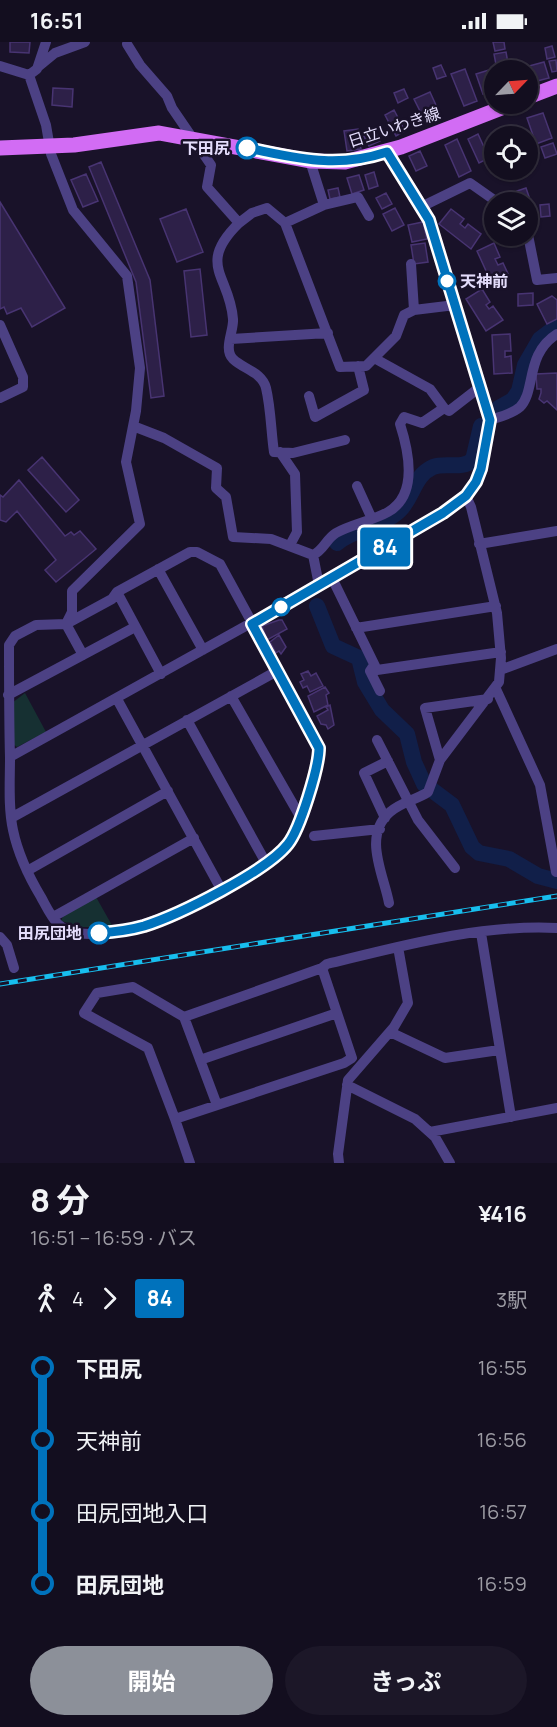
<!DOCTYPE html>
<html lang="ja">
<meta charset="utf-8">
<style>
:root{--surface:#130e1f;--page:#1c1728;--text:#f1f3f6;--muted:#9d9ca4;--line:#322e3d;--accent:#8c9099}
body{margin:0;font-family:Manrope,"Noto Sans JP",sans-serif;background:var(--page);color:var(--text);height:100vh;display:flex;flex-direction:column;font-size:22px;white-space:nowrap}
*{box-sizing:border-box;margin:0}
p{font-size:20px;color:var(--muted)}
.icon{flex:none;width:33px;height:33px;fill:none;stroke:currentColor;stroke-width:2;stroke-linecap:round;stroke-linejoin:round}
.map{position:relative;height:1121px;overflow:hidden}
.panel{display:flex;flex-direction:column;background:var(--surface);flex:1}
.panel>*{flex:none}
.badge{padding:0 12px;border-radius:4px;font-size:21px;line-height:39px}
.needle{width:39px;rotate:65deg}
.controls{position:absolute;left:484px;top:18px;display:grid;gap:12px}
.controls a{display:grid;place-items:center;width:54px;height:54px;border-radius:50%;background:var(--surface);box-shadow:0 2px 4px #0004,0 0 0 2px var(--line);font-size:30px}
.map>.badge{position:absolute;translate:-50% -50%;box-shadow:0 0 0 3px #fff}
.legs{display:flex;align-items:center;gap:9px;height:66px;padding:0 30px;font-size:20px}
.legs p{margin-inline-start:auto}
.head{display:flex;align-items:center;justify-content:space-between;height:102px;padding:0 30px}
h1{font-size:33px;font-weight:700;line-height:45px}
.action{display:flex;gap:12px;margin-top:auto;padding:12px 30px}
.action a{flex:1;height:69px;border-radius:36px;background:var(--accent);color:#fff;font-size:24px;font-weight:700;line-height:69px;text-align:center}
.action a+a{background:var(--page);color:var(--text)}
ul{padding:0 30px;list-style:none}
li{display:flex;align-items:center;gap:21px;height:72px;font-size:22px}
li i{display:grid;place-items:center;width:9px;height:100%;margin:0 8px;background:currentColor}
li i::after{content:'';width:15px;height:15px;margin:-8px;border:4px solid;border-radius:50%;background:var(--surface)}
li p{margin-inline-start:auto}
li:first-child i{background:linear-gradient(#0000 50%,currentColor 0)}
li:last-child i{background:linear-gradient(currentColor 50%,#0000 0)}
.status{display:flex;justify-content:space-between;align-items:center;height:42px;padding:0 30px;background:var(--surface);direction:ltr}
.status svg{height:16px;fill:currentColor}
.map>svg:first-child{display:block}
.green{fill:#163032}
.water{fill:#111f49}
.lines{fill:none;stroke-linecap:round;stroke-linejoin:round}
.river{stroke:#111f49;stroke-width:16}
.building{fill:#2d2048;stroke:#483472;stroke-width:1.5}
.street{stroke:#4c4184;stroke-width:10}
.primary{stroke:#d26cf4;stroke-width:15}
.rail-casing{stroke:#17beee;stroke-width:5}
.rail{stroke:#191229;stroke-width:3;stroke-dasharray:9;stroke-linecap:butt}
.line-1-casing{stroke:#fff;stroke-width:14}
.line-1{stroke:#0072bc;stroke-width:9}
.stop-1-dot{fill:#fff;stroke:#0072bc;stroke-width:3}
.labels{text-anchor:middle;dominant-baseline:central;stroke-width:5;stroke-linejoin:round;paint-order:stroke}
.street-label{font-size:16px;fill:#e4ddfc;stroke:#191229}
.stop-label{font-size:16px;font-weight:bold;fill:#e4ddfc;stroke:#191229;text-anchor:end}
</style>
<div class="status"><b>16:51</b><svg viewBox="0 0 49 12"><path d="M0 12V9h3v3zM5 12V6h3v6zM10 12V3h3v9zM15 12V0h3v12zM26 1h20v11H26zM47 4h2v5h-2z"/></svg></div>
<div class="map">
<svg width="557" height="1121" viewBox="0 0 557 1121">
<rect width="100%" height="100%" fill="#191229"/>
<path class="green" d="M25 651 46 690 17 705 13 702 12 661Z
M96 855 113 885H82L61 879 63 874Z"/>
<path class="water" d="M522 821 539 832 557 836V846L556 841 536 837 519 826Z"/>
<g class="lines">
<path class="river" d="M497 367 513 358 519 349 525 323 540 297 557 284
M337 501C355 486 382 485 399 469 414 455 413 434 433 425 446 420 461 428 473 418L481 384
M317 564 333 604 359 616 365 640 382 668 407 692 414 720 424 742 452 763 472 805 479 811 509 817 538 834 557 839"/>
</g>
<path class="building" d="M10 0H30L29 11 10 10Z
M493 0H504L505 7 495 9Z
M552 4 555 15 547 17 545 6Z
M506 10 509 27 497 28 494 12Z
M556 18 557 29 552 30 549 19Z
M544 20 549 36 533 40 529 24Z
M441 23 446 34 437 37 433 26Z
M465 27 477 59 464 64 451 32Z
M489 28 495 48 483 52 476 32Z
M53 46 73 47 72 65 52 63Z
M404 47 408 56 398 61 394 51Z
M430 50 440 72 425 79 414 57Z
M394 68 405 89 396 94 385 73Z
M543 71 552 96 536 102 527 76Z
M373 86 380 99 369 104 362 91Z
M358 87 361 107 347 109 344 89Z
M478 92 489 116 479 121 468 97Z
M457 97 471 129 459 135 445 103Z
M553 101 557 112 545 116 541 105Z
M420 109 427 124 416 129 409 114Z
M101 120 150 238 164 354 151 356 136 240 89 125Z
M512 128H522L523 133 513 135Z
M374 130 378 144 369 147 365 133Z
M86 132 98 159 83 165 71 138Z
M359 133 364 148 352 152 347 136Z
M338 146 340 155 330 157 328 148Z
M526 146 534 169 528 172V160H521L517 149Z
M386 151 392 162 382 167 376 156Z
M0 160 65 266 32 285 21 266 7 272 4 265 0 267Z
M549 162 550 174 541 175 540 163Z
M395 166 404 183 392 189 383 172Z
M186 167 203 210 177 220 160 177Z
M451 167 464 177 460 182 465 186 468 182 481 192 471 207 439 182Z
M423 180 427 197 412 200 408 183Z
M425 201 428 220 414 222 411 203Z
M494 201 500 215 495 217 498 223 503 221 509 234 492 242 477 209Z
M200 227 207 293 191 295 184 229Z
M482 247 490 260 486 263 489 267 493 264 503 278 486 289 466 257Z
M533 251V263L518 264V252Z
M552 254 557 258V277L547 282 537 262Z
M510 292 511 309H505V315L511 314 512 331 494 332 492 293Z
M557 331V368L547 359 544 361 539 357 541 351V347H537L536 332Z
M42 415 79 458 66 470 28 428Z
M19 438 65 494 71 490 74 493 80 489 96 507 56 540 45 528 56 518 17 469 6 480 0 478V453L3 455Z
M279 578H282L287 587 267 598 262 584Z
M279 593 286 605 281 612 279 609 276 611 270 600Z
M308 629 311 634 316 631 323 644 310 650 307 644 303 646 300 640 304 638 301 632Z
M325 645 329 651 326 653 328 663 314 670 308 654Z
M330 663 334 683 328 687 326 683 321 682 317 674 328 668 326 665Z"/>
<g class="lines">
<path class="street" d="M46 0 37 27 29 33 46 83 51 112 73 168 127 234 140 326 136 369 126 420 140 482 72 549V570L66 582 83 613
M127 2 140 23 167 54 172 66 211 123 207 145 239 181 252 171 267 166 285 181 340 325 366 324 374 316 430 347 444 366 422 381 404 375 400 382C409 410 418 453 388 470 372 479 352 482 336 491 326 497 324 508 313 513L271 497 233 495 226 455 216 446 217 426 164 396 133 384
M0 24 29 33
M38 25 55 11 85 0
M310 119 324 163
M423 164 470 141 497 160
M239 181C196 223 230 234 233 277 234 289 223 307 233 317 243 327 262 330 266 346 271 367 271 390 274 410L293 411 345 398
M285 181 324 163 358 155 369 174
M528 193 537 238 557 236
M414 268 455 263
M0 283 23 335V345L0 356
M231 297 328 291
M374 316 396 294 404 273 414 268 411 222
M309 354 315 375 364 348 358 324
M444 366 449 369 480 345
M490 378C500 375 512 372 520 365 536 349 525 312 557 292
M280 410 295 432 297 490 290 503
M357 444 372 477
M479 502 557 489
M190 510H197L220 522 317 700 319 710C311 738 308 776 290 800 263 836 98 921 58 882 51 875 46 864 41 855 29 835 18 812 13 788 8 765 10 740 10 716 9 678 9 641 9 603L15 594 36 583 66 582 112 557 117 550Z
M313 513 319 543
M158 527 203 608
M332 536 377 628 501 610
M117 550 161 632
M356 586 496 564
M374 623 370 629 380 649
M500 628 557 607
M496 647 540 743 556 830
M8 653 135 585
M231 654 301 776
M117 657 221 847
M187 678 266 821
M377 698 418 778 455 826
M10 715 332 536 443 471 472 447 481 427 490 378 429 178 416 153 387 110
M440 718 425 666 488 657
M11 776 277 629
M385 776 364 731 388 719
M314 794 380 787
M27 829 168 749
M389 861C384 833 362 794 390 770 401 760 416 758 428 750L440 718 499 640 501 616 497 571 471 465 466 454
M53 875 194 796
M481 891 511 1075
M0 895 7 903 14 926
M184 975 322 926 327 922C401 904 480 882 557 886
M390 990 445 1016 499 1008
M200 1018 337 971
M347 1043 415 1077 435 1095 450 1121
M175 1077 148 1006 84 971 97 951 133 945 184 975 217 1063
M430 1090 557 1066
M190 1121 175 1077 344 1021 352 1016 322 926
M339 1121 338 1112 348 1038 394 985 408 961 398 905"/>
<path class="primary" d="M528 55 557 44
M0 106 74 103 159 91 310 119 345 120 401 105 512 62"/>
<g class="rail-casing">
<path id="rail" d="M0 942 557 854"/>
</g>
<use href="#rail" class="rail"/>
</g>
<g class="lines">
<g class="line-1-casing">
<path id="line-1" d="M99 891C114 890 130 888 144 884 179 873 267 829 288 802 300 787 319 725 319 706L252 582 443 471 466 454 476 440 481 427 490 378 429 178 387 110C335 127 298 116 247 106"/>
</g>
<use href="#line-1" class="line-1"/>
</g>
<g class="stop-1-dot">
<circle cx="247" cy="106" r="10"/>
<circle cx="447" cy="239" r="8"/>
<circle cx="281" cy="565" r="8"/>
<circle cx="99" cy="891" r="10"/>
</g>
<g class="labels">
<g class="street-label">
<text transform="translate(394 85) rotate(-18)">日立いわき線</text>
</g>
<g class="stop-label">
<text x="230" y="106">下田尻</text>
<text x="460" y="239" text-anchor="start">天神前</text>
<text x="82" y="891">田尻団地</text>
</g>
</g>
</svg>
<div class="controls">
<a><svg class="needle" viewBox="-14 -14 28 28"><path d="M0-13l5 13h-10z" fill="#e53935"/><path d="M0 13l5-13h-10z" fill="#9d9ca4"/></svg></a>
<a><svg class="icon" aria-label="locate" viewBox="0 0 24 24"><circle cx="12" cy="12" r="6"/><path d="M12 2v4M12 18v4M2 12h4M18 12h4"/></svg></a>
<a><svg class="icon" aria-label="layers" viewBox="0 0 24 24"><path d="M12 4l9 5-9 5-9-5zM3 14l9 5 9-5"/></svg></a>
</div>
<b class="badge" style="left:385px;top:505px;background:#0072bc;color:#fff">84</b>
</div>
<section class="panel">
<div class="head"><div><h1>8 分</h1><p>16:51 – 16:59 · バス</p></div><b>¥416</b></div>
<div class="legs"><svg class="icon" aria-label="walk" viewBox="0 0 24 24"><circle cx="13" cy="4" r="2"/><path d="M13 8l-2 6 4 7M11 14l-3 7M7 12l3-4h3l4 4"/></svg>4<svg class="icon" aria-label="forward" viewBox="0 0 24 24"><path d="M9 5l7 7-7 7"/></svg><b class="badge" style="background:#0072bc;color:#fff">84</b><p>3駅</p></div>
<ul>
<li><i style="color:#0072bc"></i><b>下田尻</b><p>16:55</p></li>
<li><i style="color:#0072bc"></i><span>天神前</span><p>16:56</p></li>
<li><i style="color:#0072bc"></i><span>田尻団地入口</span><p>16:57</p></li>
<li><i style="color:#0072bc"></i><b>田尻団地</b><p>16:59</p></li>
</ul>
<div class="action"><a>開始</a><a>きっぷ</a></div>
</section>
